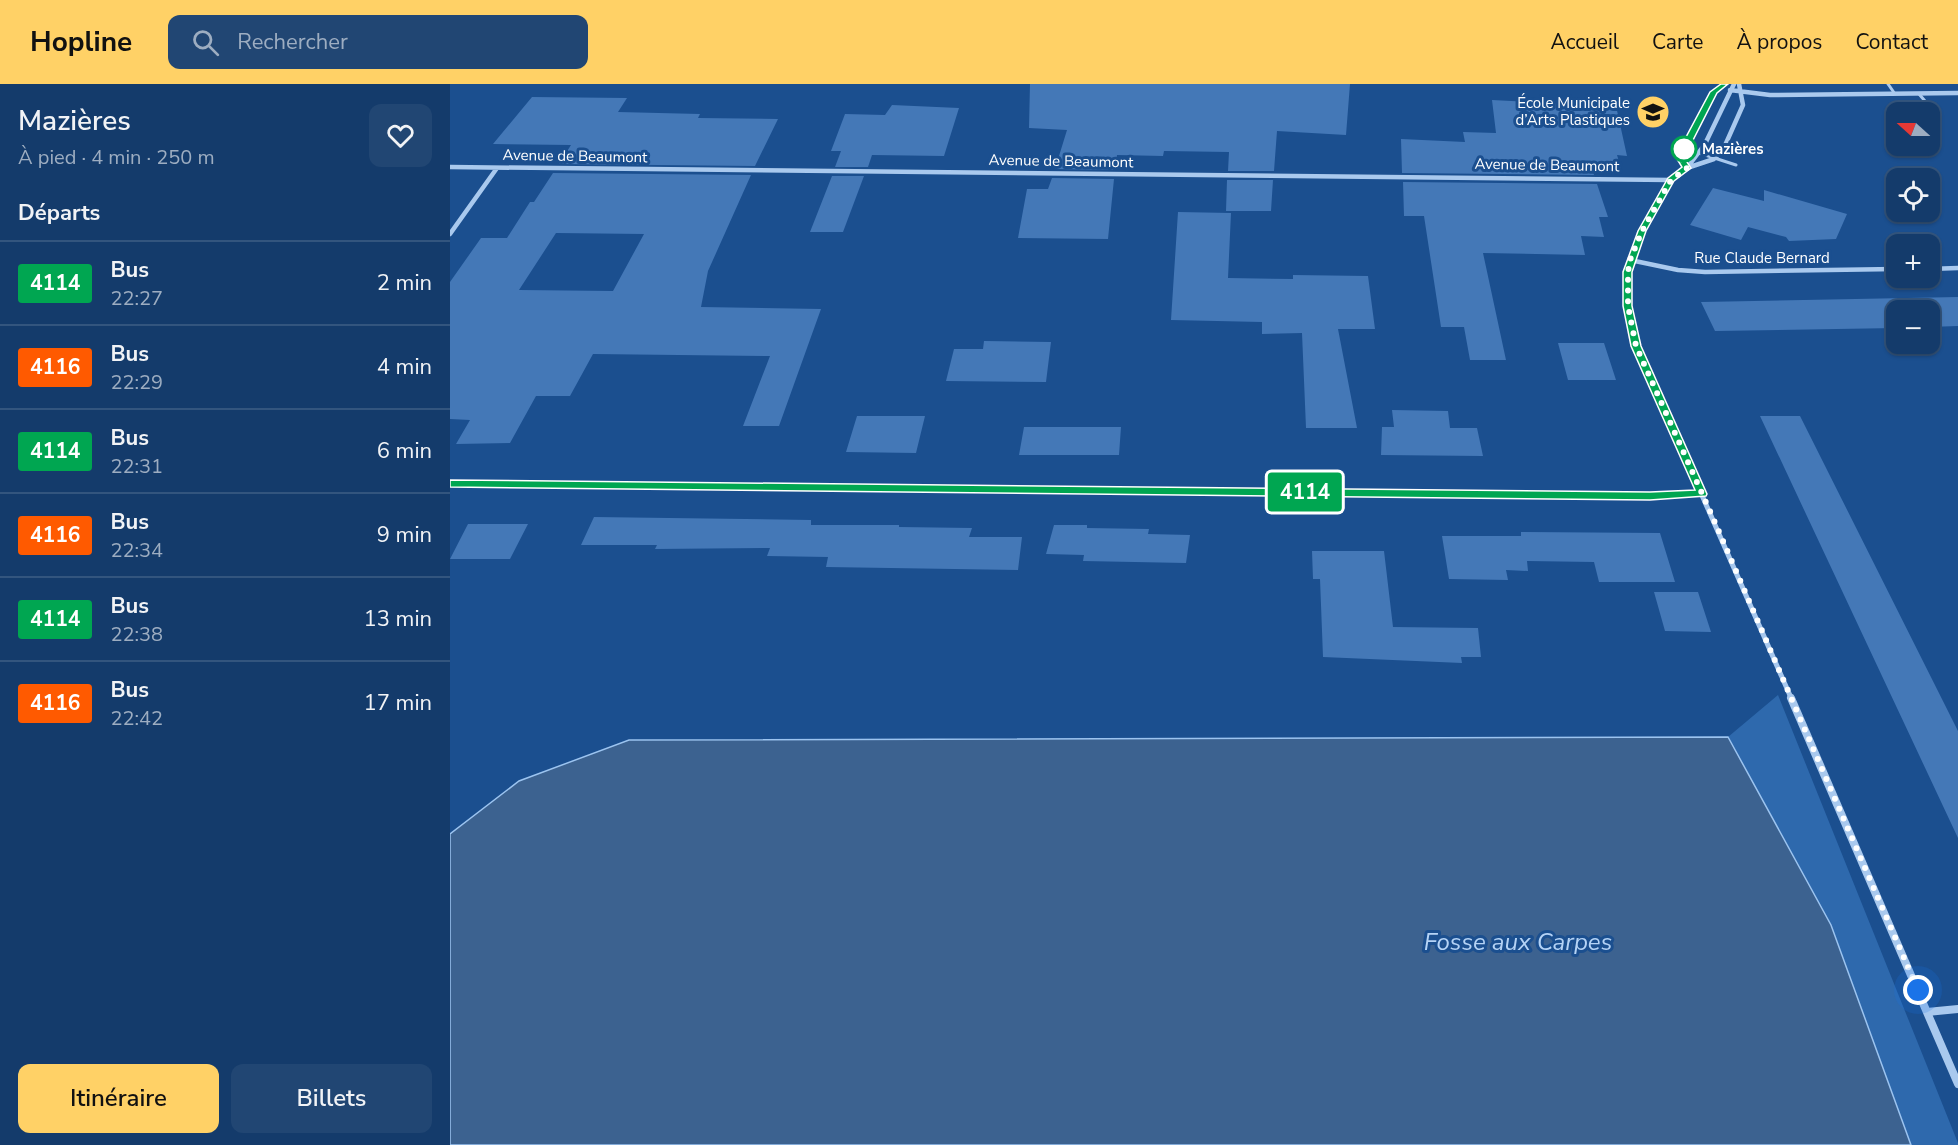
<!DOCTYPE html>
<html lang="fr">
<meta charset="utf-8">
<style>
:root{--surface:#143b6b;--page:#214673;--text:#f1f3f6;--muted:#9dadc1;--line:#33557e;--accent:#ffd166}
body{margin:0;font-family:"Nunito Sans",sans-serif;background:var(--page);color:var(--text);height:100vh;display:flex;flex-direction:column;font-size:22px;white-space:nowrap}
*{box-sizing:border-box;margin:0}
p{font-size:20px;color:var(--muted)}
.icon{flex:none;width:33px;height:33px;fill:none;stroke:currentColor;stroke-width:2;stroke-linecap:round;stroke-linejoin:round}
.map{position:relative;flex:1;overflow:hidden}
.panel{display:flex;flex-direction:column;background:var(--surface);width:450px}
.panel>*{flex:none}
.badge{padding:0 12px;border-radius:4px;font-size:21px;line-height:39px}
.needle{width:39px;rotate:291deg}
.buttons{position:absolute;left:1436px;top:18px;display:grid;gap:12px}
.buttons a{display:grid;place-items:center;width:54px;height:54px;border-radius:12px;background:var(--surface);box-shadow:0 2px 4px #0004,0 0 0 2px var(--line);font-size:30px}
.you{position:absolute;width:30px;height:30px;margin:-15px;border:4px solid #fff;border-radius:50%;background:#1a73e8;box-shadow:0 0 0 9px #1a73e833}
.map>.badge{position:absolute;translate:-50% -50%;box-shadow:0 0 0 3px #fff}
h2{padding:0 18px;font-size:22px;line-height:54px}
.round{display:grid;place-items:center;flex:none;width:63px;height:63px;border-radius:12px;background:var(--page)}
.summary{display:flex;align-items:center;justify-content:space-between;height:102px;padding:0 18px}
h1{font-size:28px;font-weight:600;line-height:45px}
.primary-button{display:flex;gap:12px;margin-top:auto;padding:12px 18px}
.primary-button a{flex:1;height:69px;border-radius:12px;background:var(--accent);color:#111;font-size:24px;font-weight:600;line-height:69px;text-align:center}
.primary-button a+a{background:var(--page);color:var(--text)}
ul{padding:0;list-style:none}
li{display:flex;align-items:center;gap:18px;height:84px;padding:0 18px;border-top:2px solid var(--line)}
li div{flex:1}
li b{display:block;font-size:22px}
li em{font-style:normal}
li .badge{min-width:66px;font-weight:700;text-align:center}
header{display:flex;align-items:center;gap:36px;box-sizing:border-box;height:84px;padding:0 30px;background:var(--accent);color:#111}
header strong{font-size:28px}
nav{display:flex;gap:33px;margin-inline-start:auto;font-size:21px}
.search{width:420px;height:54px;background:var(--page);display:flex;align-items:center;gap:15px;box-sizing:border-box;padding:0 21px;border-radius:12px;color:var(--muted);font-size:22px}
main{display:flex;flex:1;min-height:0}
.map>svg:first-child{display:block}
.green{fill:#2e69ad}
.water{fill:#3c6290;stroke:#9cc4f0;stroke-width:1.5}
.building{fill:#4478b7;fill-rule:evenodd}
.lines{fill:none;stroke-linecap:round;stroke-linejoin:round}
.service{stroke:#a9c9ee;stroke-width:3}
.minor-far2{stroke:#a9c9ee;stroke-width:4.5}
.minor-far1{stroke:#a9c9ee;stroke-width:5}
.minor{stroke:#a9c9ee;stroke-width:8}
.line{fill:#00a651;stroke:#fff;stroke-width:1.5}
.walk{stroke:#fff;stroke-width:6;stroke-dasharray:0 10.8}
.stop-dot{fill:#fff;stroke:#00a651;stroke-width:3}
.labels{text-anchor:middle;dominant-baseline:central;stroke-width:6;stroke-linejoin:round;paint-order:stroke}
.far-poi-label{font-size:15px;fill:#fff;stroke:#1b4f8f;text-anchor:end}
.far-stop-label{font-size:15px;font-weight:bold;fill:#fff;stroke:#1b4f8f;text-anchor:start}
.far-street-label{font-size:15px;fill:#fff;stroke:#1b4f8f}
.near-water-label{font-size:24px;font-style:italic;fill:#b5d3f5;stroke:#1b4f8f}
</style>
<header>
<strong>Hopline</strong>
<div class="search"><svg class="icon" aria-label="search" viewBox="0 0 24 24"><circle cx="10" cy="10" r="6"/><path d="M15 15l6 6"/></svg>Rechercher</div>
<nav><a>Accueil</a><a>Carte</a><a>À propos</a><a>Contact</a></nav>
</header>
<main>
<section class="panel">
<div class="summary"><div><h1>Mazières</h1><p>À pied · 4 min · 250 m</p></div><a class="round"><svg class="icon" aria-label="heart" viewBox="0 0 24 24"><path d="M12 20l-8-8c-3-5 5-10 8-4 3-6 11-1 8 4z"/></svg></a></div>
<h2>Départs</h2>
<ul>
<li><span class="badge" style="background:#00a651;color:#fff">4114</span><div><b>Bus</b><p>22:27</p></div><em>2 min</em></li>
<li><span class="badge" style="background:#ff5a00;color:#fff">4116</span><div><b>Bus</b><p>22:29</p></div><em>4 min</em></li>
<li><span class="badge" style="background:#00a651;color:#fff">4114</span><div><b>Bus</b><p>22:31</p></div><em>6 min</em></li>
<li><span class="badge" style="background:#ff5a00;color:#fff">4116</span><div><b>Bus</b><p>22:34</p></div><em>9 min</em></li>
<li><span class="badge" style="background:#00a651;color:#fff">4114</span><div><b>Bus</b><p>22:38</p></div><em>13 min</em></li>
<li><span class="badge" style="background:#ff5a00;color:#fff">4116</span><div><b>Bus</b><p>22:42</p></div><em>17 min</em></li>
</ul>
<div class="primary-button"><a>Itinéraire</a><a>Billets</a></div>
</section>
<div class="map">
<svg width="1508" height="1061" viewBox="0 0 1508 1061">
<rect width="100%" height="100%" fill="#1b4f8f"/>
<path class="green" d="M1328 611 1508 1059V1061H1461L1381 841 1278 653Z"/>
<path class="water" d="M1278 653 1381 841 1461 1061H0V750L69 697 179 656Z"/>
<path class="building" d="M580 0H900L896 51 827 47 824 87H778L779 68 714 67 713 72 667 71 665 86 605 85 617 46 579 44Z
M82 13 177 14 168 28 250 30 248 34 328 35 305 82 109 80 121 61 43 60Z
M1042 16 1166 22 1177 72 1167 71 1171 84H1142L1144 91 952 89 951 55 1015 58 1013 48 1046 49Z
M442 21 509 24 494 72 422 71 418 83H385L391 67H381L395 30 435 31Z
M103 89 301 91 258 187 251 223 371 225 329 342H293L320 272 143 270 120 312H86L60 359 6 360 20 336 0 335V198L31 154H57L80 118H84ZM106 149 194 150 163 207 69 206Z
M382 92H414L393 148H360Z
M602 94 664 95 658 155 568 154 577 105H598Z
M777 96H823L821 127H776Z
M953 98 1147 100 1158 133H1149L1154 153 1131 152 1135 171 1033 169 1056 276H1020L1014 243H991L974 132H954Z
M1263 104 1314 117V106L1397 130 1386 155 1339 157 1336 153 1298 143 1291 156 1240 141Z
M728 128 781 129 778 194 843 195V191L918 192 925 245H888L907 344H856L852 249 812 250V238L721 236Z
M1508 213V242L1479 243V226H1446V244L1265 247 1251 218Z
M534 257 601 258 596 298 496 297 504 265H533Z
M1108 259H1154L1166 296H1118Z
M942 326 998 327 1000 344H1027L1033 372 931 371 932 343H944Z
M407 332H475L466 369 396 368Z
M1310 332H1350L1508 647V754Z
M574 343H671L669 371H569Z
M144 433 361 436V441H449V443L522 444 519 453H572L568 486 376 483 378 473 317 472 320 464 205 465 207 461H131Z
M18 440H78L60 475H0Z
M604 441H637V444L699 445 698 450 740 451 736 479 633 477 634 471 596 470Z
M1071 448 1210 449 1225 498H1149L1144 478 1077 477 1078 487 1056 486 1058 496 999 495 992 452H1071Z
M862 467H934L943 543 1028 544 1031 573H1011L1012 579 873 573 870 495H863Z
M1204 508H1248L1261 548 1215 547Z"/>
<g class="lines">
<path class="service" d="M1438 0 1445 10
M1469 10 1486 30
M1249 69 1286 81
M1237 84 1231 75 1232 70 1264 8 1274 0"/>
<path class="minor-far2" d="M1280 6 1320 11 1508 9
M0 83 1221 96
M1237 84 1255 60 1284 0
M0 150 47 84
M1180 176 1228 186 1255 188 1446 185
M1479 185 1508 184
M1189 270 1178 222V188L1192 147 1221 96 1237 84 1264 75 1273 66 1293 21 1289 0"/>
<path class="minor-far1" d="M1189 268 1342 616
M0 400 1200 412 1252 409"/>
<path class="minor" d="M1341 614 1508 1000
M1477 928 1508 925"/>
</g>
<path class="line" d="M1271 0H1278L1267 9 1236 70 1235 75 1241 84 1224 97 1196 147 1182 188V222L1191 262 1257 410 1256 412 1200 416 0 403V396L1200 408 1245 406 1181 262 1173 222V188L1188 147 1218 94 1232 83 1227 75V70L1260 8Z"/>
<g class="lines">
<path class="walk" d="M1234 65 1231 75 1237 84 1221 96 1192 147 1180 176 1178 188V222L1186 262 1263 434 1468 906"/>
</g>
<defs>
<g id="school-disc" transform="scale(1.725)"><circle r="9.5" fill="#ffd166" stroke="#1b4f8f"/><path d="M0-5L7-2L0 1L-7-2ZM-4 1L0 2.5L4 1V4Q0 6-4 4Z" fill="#111"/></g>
</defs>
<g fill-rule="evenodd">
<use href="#school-disc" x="1203" y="28"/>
</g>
<circle class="stop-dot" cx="1234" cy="65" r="12"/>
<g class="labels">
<g class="far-poi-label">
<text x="1180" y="19">École Municipale<tspan x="1180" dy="17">d’Arts Plastiques</tspan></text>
</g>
<g class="far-stop-label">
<text x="1252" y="65">Mazières</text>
</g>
<g class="far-street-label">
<text transform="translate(125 72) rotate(1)">Avenue de Beaumont</text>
<text transform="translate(611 77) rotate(1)">Avenue de Beaumont</text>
<text transform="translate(1097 81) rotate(1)">Avenue de Beaumont</text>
<text x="1312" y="174">Rue Claude Bernard</text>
</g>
<g class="near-water-label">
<text x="1068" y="858">Fosse aux Carpes</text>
</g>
</g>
</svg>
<div class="buttons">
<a><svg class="needle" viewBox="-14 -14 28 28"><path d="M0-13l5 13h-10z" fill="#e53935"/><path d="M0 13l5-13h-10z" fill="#9dadc1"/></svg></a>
<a><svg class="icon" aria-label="locate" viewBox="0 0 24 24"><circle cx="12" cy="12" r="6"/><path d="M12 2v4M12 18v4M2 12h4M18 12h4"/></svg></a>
<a>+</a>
<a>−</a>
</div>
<div class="you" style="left:1468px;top:906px"></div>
<b class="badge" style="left:855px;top:408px;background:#00a651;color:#fff">4114</b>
</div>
</main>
